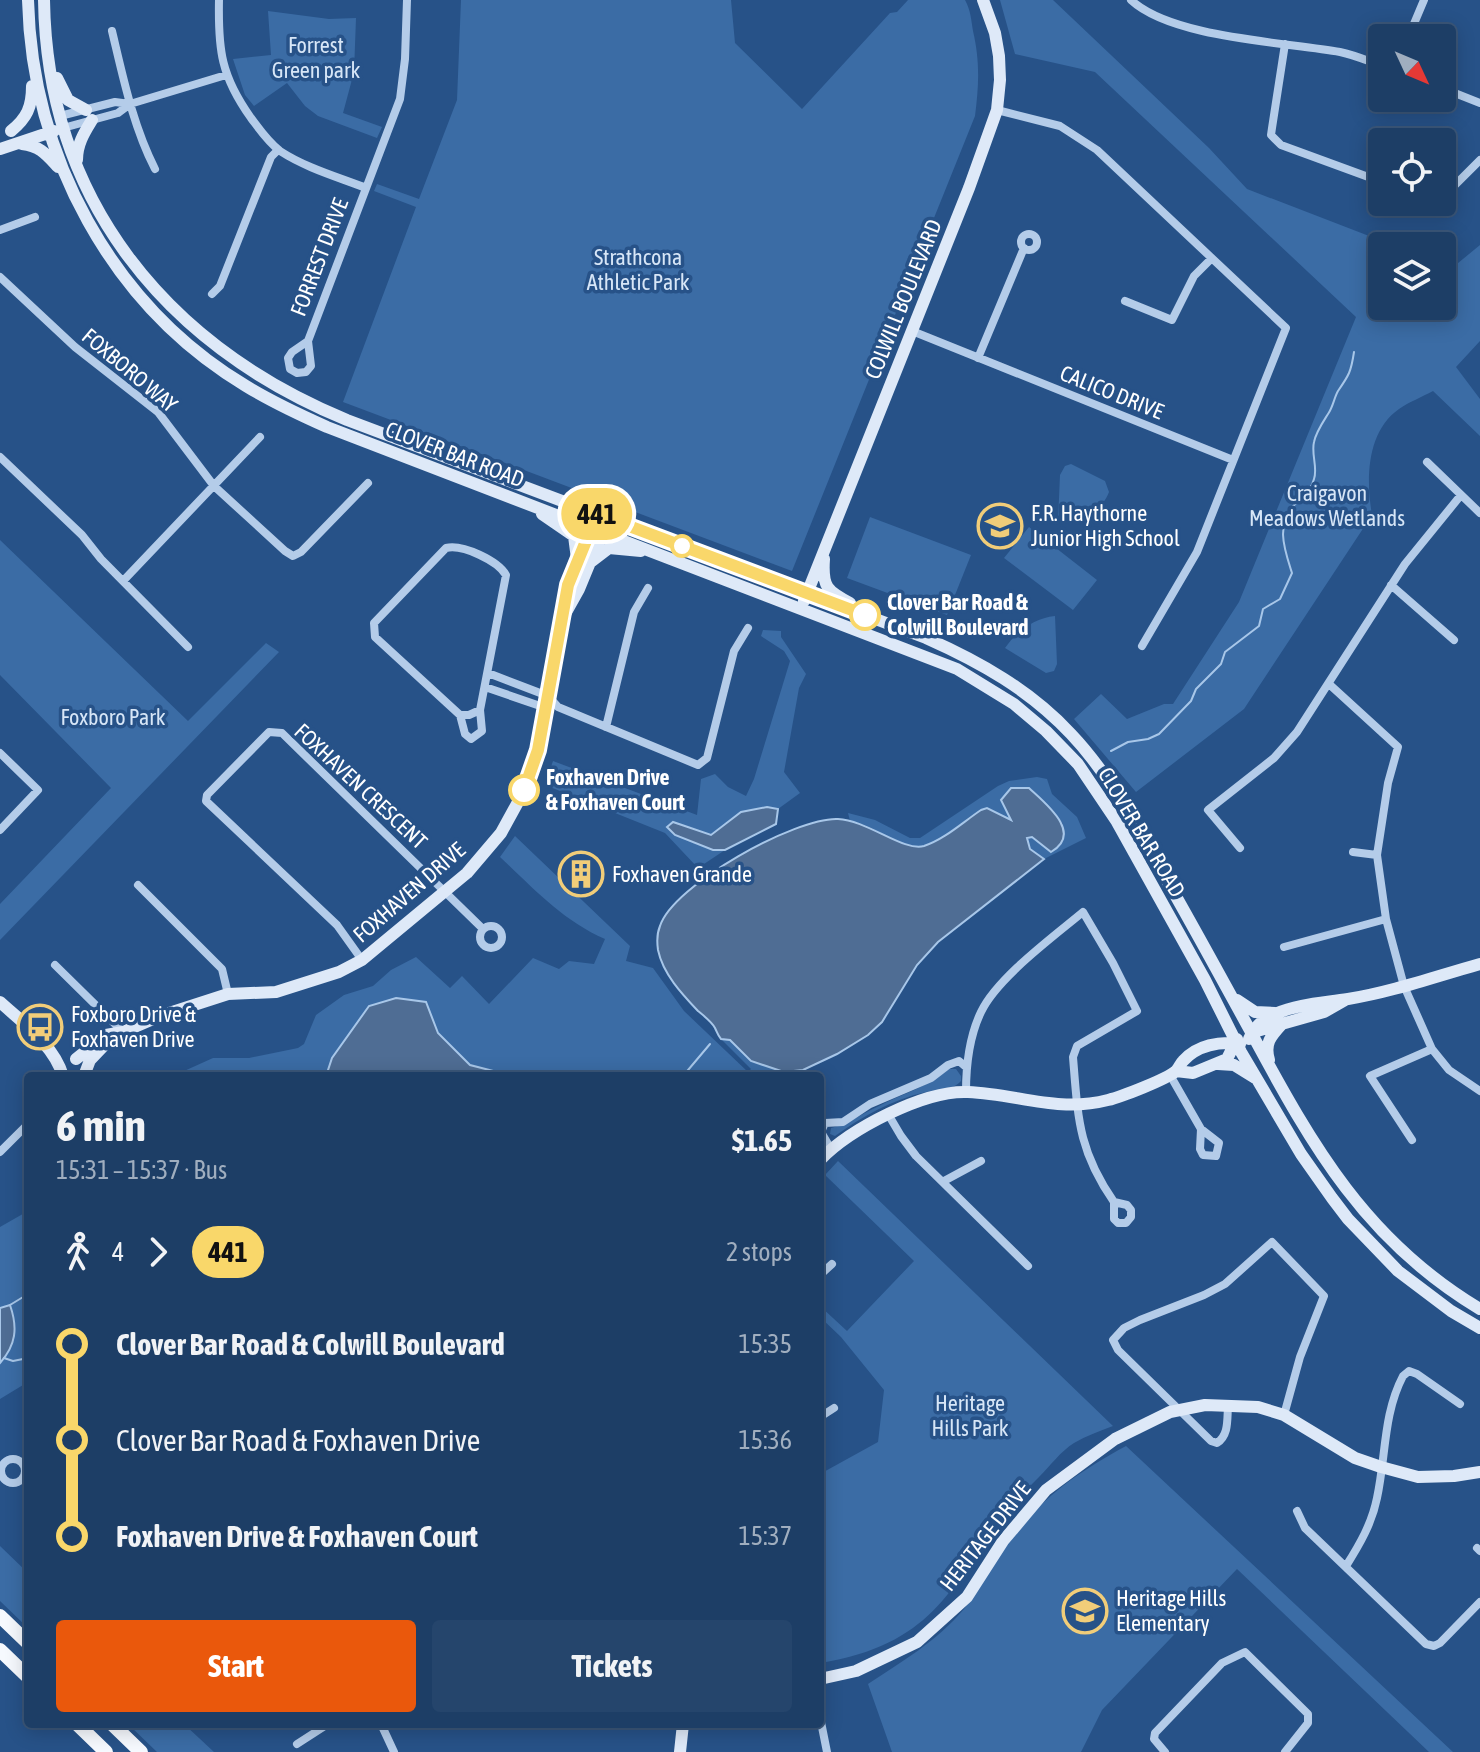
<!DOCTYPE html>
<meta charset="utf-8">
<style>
:root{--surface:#1d3e66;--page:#25456c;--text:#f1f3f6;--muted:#a0aebf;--line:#3b577a;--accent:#ea580c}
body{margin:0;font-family:"Asap Condensed",sans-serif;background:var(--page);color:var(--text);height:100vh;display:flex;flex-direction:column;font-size:30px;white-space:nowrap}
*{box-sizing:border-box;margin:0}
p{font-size:26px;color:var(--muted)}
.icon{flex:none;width:44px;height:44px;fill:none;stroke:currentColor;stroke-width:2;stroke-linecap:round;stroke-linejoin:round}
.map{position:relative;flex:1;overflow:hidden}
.drawer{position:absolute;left:24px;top:1072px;width:800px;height:656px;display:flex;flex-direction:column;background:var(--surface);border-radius:8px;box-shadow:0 4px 20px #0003,0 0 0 2px var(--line)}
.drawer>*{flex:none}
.badge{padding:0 16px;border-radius:26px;font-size:28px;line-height:52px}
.needle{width:52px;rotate:134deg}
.controls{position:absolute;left:1368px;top:24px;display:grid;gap:16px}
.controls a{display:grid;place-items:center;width:88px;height:88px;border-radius:8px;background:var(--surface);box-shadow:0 4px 20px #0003,0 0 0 2px var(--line);font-size:40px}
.map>.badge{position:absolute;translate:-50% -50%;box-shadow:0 0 0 4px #fff}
.legs{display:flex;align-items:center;gap:12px;height:88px;padding:0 32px;font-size:26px}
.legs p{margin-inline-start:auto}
.overview{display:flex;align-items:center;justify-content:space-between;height:136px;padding:0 32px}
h1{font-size:44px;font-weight:700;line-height:60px}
.button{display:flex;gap:16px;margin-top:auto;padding:16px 32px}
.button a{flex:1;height:92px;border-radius:8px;background:var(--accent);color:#fff;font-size:32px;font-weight:700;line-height:92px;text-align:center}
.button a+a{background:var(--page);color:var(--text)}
ul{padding:0 32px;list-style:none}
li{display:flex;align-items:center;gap:28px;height:96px;font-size:30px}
li i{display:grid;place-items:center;width:12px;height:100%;margin:0 10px;background:currentColor}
li i::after{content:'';width:20px;height:20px;margin:-10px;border:6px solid;border-radius:50%;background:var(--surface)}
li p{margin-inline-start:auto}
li:first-child i{background:linear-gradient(#0000 50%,currentColor 0)}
li:last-child i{background:linear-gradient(currentColor 50%,#0000 0)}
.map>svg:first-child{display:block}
.green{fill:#3b6ca5}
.water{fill:#4f6d94;stroke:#a8c7e9;stroke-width:2}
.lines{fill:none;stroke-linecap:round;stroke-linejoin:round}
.stream{stroke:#a8c7e9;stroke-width:2}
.street{stroke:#b4cce9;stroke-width:8}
.secondary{stroke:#dee9f8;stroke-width:12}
.primary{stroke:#f6f9fe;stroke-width:14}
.line-1-casing{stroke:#fff;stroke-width:18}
.line-1{stroke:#f9d76a;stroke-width:12}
.stop-1-dot{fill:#fff;stroke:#f9d76a;stroke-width:4}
.labels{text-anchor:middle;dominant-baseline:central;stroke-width:7;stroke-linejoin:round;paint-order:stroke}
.park-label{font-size:22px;fill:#d7e6f7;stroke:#275288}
.street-label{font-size:22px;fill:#fff;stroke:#275288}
.poi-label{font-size:22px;fill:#fff;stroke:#275288;text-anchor:start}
.stop-label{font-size:22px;font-weight:bold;fill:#fff;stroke:#275288;text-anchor:start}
</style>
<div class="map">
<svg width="1480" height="1752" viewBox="0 0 1480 1752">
<rect width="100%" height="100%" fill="#275288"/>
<path class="green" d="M461 0H731L735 43 802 109 890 13 897 12 908 0H965C971 11 971 20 973 31 980 61 979 85 975 116L792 571 343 402 416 207 374 191 377 184 419 199 457 100Z
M1000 0H1053L1209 148 1247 189 1395 246H1382V306H1442V264L1452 268 1480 245V341L1456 367 1480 399V436L1433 391C1422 397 1409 402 1399 409 1366 432 1366 481 1372 515L1244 709 1136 792 1074 719 1101 694 1127 719 1164 704H1173L1239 602 1356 317 1095 72 1015 54Z
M268 11 329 19 356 18 354 72 343 113 382 127 377 138 318 116 305 106 287 83 254 106 245 95 233 59 271 55Z
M1071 464 1105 481 1109 492C1100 515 1080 518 1058 522L1060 475 1065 466Z
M870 517 971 555 947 615 847 578Z
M1029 527 1097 580 1073 610 1004 558Z
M0 540 188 721 266 643 279 652 0 940V904L111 788 0 675Z
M1055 616 1057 664 1054 671 1046 673 1005 648C1016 632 1034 618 1055 616Z
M763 630 781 631V637L806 674 799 688 784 772 800 793 778 809C749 803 732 819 711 835L713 850H725L698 868 665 833 545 785 553 761 697 815 701 779 715 774 728 787 746 796 754 779 790 661 784 651 761 636Z
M1037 777 1047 779 1052 794 1077 817 1086 838 1044 859 1030 849 1027 839 1032 837 1043 846 1063 824 1053 810 1034 793 1012 788 1001 801 1012 821 987 808C961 815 938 855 908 846 887 840 874 825 850 821L848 813 875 820 910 838H920L998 786 1009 781Z
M515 836 630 946 626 961 653 968 684 1011 748 1072 751 1069 721 1039 730 1040 756 1063 784 1072 776 1076H513L470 1065 438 1033 426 1002 369 1006 333 1058 327 1073 322 1076H173L213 1058H249L298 1048 304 1044 316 1015 344 995 373 986 391 970 416 957 450 988 462 976 489 1004 533 958 559 969 569 961 594 964 605 939C563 921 533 888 500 857Z
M949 1069H956L961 1076V1081C952 1091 938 1089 926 1092 891 1100 863 1116 835 1136L830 1134 831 1128C848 1124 861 1114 877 1107 902 1094 927 1087 949 1069Z
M838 1161 1113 1426C1100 1431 1086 1436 1074 1443 1061 1451 1050 1466 1039 1477 954 1559 958 1641 820 1663V1474L878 1442 884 1390 841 1337 820 1317V1306L847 1331 914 1261 825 1175Z
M28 1211V1382L0 1399V1363C19 1342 13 1332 10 1306L0 1308V1227Z
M1126 1446 1453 1752H1429L1237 1569 1102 1710 1081 1752H892L868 1684C903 1661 937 1641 964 1609 983 1586 995 1560 1012 1537 1043 1496 1082 1470 1126 1446Z
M0 1546 28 1573V1628L0 1601Z
M128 1724H184L214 1752H157Z"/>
<path class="water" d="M1011 788H1029C1045 803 1084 833 1051 852L1032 837 1027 838 1030 849 1044 859 938 942 917 965 882 1022 868 1035 837 1054 803 1070 784 1072 751 1061 730 1040 721 1039C718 1036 717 1032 715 1028 712 1022 704 1016 698 1011 682 994 663 974 658 950 657 943 657 933 660 926 673 885 796 817 838 819 867 820 904 852 924 846 945 839 963 822 981 810L987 808 1011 820 1001 800Z
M767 807 778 809 776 824 725 850H713L675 835 667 827 673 822 711 835 741 812Z
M396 998 426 1002 438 1033 470 1065 513 1076H322L327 1073 332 1058 369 1006Z
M10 1305C18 1328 16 1345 0 1363V1308Z"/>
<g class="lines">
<path class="stream" d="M1111 751 1128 742 1148 739 1159 734 1191 701 1196 689 1221 664 1225 652 1259 626 1263 609 1280 599 1292 573C1284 548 1275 525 1296 503 1304 494 1311 491 1314 479 1318 468 1311 454 1314 442 1316 432 1323 422 1328 414 1333 407 1334 398 1338 391 1349 375 1351 372 1354 352
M683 1076 710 1044
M10 1305 28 1294
M4 1358 13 1361 28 1358"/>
<path class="street" d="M219 0C218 50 221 76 251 118 260 130 268 142 280 151 306 168 338 177 366 188
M1131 0C1172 38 1284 42 1340 52 1355 55 1368 61 1382 66
M112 31C123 77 133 126 155 169
M1408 38 1424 0
M1285 44 1272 128 1271 135 1281 145 1382 182
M1442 88 1480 103
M997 110 1060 126 1097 150 1286 328 1197 552 1142 646
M60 116 115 102 130 104
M63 128 118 113 130 104 226 75
M1442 198 1480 160
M0 230 35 217
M1021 242a8 8 0 1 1 16 0a8 8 0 1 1-16 0Z
M0 277 75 347 158 412 214 486 285 551 293 556 301 552 368 483
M212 294 220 286 271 157 278 150
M1125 301 1172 320 1194 276 1211 259
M912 331 1233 460
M308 341 292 352 288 358 290 369 297 373 306 372 311 366 308 341 400 99 405 59 407 0
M978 358 1024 248
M0 457 82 535 101 559 188 647
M1427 462 1480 513
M123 581 260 437
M1391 585 1454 640
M488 673 548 696 558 707 698 765 707 758 734 651 748 628
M1329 684 1398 747 1388 783 1377 855 1386 919 1404 986 1432 1049 1449 1070 1480 1091
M485 687 549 709
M460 715H469L480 710 482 731 471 739 465 734 460 715 375 637 374 623 446 548C463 544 498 561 506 575L480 710
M606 727 634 612 648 588
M0 753 38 790 0 830
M1240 848 1208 810 1274 758 1297 732 1405 564 1461 495
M1353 852 1377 855
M138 885 222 969 228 994
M480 937a11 11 0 1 1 22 0a11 11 0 1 1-22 0Z
M1284 947 1386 919
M362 960 337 925 206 801 207 795 269 732 282 733 483 929
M55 965 123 1032
M1170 1075 1201 1129
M966 1092C966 1065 969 1037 981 1012 997 978 1053 937 1083 912L1113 963 1137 1011 1077 1046 1073 1057C1078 1118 1078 1150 1114 1202
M888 1114 901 1136 916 1156 1028 1266
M1201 1129 1219 1143 1216 1156 1203 1155 1200 1149Z
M1412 1140 1370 1076 1432 1049
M831 1149 821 1132 825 1123 843 1122 870 1104 931 1078 948 1065 959 1061 966 1067
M0 1152 28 1124
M944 1181 981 1161
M1114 1202 1127 1205 1131 1210V1217L1126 1223H1118L1114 1219Z
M820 1275 832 1264
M1228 1406C1227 1420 1229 1435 1217 1443L1211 1441 1118 1350 1113 1340 1124 1328 1140 1320 1204 1295 1225 1284 1272 1242 1324 1296 1300 1357 1284 1415
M820 1417 834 1408
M1 1471a12 12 0 1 1 24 0a12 12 0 1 1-24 0Z
M1297 1511 1305 1528 1426 1644 1434 1646 1440 1643 1480 1602
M1477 1548 1480 1551
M1346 1566C1360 1544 1372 1523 1377 1498 1386 1457 1383 1414 1403 1376L1409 1371 1417 1374 1460 1404
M820 1717 827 1752
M381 1724 394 1752
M297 1744 328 1724
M1165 1752 1154 1739 1155 1733 1222 1663 1245 1652 1308 1714V1723L1285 1752"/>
<path class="secondary" d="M28 0C32 156 111 305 246 386 272 402 300 415 327 427L957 669 1014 704 1046 731 1078 764 1117 822 1205 980 1241 1052 1301 1154 1332 1198 1348 1219 1398 1271 1451 1311 1480 1328
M44 0C47 201 166 345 347 420L926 638C980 662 1030 690 1071 734 1109 774 1134 822 1161 870 1192 924 1222 979 1252 1034 1313 1147 1366 1241 1480 1309
M57 78 68 100 86 110
M11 131C27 118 32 107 32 86
M22 144C40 146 46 154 58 167
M0 149 54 131
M77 160C77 144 84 133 92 120
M542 514 574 536 577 559
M824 559C822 587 827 591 850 603
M592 561 609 548 641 551
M804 601 969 188 997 110 1000 80 999 56 995 33 983 0
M565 614 579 589 605 526
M1237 1000 1255 1012 1275 1013
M0 1002C23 1023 54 1045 63 1076
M1257 1031 1324 1012 1345 1000
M1249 1039C1254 1027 1263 1019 1275 1014 1298 1004 1323 1003 1348 999 1392 992 1437 976 1480 964
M76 1059 106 1035 123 1032 160 1016 228 994 276 992 339 972 362 960 467 873 501 833 524 791 538 750 568 585 594 521
M1269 1060C1264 1043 1271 1036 1282 1024
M1218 1064 1234 1065 1255 1078
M1176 1071 1193 1073 1227 1059 1237 1039
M84 1076 90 1060 111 1038
M820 1160C850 1129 924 1090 968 1092 1018 1094 1057 1113 1108 1100 1121 1097 1167 1079 1176 1071 1179 1068 1180 1064 1183 1061 1197 1045 1220 1041 1240 1044
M820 1679 856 1671 917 1642 967 1597 1003 1541 1046 1490 1115 1439 1170 1412 1205 1405 1258 1407 1284 1415 1355 1458 1381 1467 1418 1477 1454 1476 1480 1472
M680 1752 683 1724"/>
<path class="primary" d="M0 1616 28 1643
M0 1650 28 1677
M77 1724 106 1752
M112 1724 141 1752"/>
</g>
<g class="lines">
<g class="line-1-casing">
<path id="line-1" d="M524 790 538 750 568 585 597 514 865 615"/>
</g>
<use href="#line-1" class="line-1"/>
</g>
<defs>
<g id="school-ring" transform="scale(2.3)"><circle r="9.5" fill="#275288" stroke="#f1cd79" stroke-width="1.5"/><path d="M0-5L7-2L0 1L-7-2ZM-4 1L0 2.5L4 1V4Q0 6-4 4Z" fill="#f1cd79"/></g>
<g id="building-ring" transform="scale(2.3)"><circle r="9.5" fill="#275288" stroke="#f1cd79" stroke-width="1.5"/><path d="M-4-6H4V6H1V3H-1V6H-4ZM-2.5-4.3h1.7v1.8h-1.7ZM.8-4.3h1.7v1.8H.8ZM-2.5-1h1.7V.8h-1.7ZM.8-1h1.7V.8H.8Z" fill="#f1cd79"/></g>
<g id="bus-ring" transform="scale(2.3)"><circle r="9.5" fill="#275288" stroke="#f1cd79" stroke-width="1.5"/><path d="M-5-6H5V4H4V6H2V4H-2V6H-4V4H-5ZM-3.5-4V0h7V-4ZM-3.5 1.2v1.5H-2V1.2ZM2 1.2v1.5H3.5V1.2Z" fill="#f1cd79"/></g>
</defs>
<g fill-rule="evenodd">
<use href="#school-ring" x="1000" y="526"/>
<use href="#building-ring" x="581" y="874"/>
<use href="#bus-ring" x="40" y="1027"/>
<use href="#school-ring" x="1085" y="1611"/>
</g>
<g class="stop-1-dot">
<circle cx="682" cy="546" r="10"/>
<circle cx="865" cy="615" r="14"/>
<circle cx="524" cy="790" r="14"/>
</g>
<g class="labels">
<g class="park-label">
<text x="316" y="45">Forrest<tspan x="316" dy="25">Green park</tspan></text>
<text x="638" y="257">Strathcona<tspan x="638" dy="25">Athletic Park</tspan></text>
<text x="1327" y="493">Craigavon<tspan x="1327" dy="25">Meadows Wetlands</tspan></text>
<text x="113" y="717">Foxboro Park</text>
<text x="970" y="1403">Heritage<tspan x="970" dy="25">Hills Park</tspan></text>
</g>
<g class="street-label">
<text transform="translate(319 257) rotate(-69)">FORREST DRIVE</text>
<text transform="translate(903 299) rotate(-68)">COLWILL BOULEVARD</text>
<text transform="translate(130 370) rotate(40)">FOXBORO WAY</text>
<text transform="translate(1112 392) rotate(22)">CALICO DRIVE</text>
<text transform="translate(455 454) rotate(21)">CLOVER BAR ROAD</text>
<text transform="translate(361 786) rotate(43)">FOXHAVEN CRESCENT</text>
<text transform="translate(1142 832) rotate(59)">CLOVER BAR ROAD</text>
<text transform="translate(409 892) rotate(-41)">FOXHAVEN DRIVE</text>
<text transform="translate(985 1536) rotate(-52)">HERITAGE DRIVE</text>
</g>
<g class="poi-label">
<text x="1031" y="513">F.R. Haythorne<tspan x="1031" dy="25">Junior High School</tspan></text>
<text x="612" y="874">Foxhaven Grande</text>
<text x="71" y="1014">Foxboro Drive &amp;<tspan x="71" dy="25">Foxhaven Drive</tspan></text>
<text x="1116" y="1598">Heritage Hills<tspan x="1116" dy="25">Elementary</tspan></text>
</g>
<g class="stop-label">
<text x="887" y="602">Clover Bar Road &amp;<tspan x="887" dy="25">Colwill Boulevard</tspan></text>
<text x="546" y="777">Foxhaven Drive<tspan x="546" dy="25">&amp; Foxhaven Court</tspan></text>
</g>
</g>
</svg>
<div class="controls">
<a><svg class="needle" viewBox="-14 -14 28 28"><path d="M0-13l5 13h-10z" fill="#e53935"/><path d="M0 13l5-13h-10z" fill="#a0aebf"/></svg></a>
<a><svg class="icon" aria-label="locate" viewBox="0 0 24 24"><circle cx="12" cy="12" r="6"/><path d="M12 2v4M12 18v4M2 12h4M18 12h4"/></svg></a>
<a><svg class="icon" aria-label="layers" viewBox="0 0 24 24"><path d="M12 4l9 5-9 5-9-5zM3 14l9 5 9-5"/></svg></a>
</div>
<b class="badge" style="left:597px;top:514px;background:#f9d76a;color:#111">441</b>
<section class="drawer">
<div class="overview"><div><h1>6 min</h1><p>15:31 – 15:37 · Bus</p></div><b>$1.65</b></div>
<div class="legs"><svg class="icon" aria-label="walk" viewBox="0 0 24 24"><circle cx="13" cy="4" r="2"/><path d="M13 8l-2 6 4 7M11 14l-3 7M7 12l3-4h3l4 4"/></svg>4<svg class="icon" aria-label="forward" viewBox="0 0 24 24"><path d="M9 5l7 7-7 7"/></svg><b class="badge" style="background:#f9d76a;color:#111">441</b><p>2 stops</p></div>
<ul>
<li><i style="color:#f9d76a"></i><b>Clover Bar Road &amp; Colwill Boulevard</b><p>15:35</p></li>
<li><i style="color:#f9d76a"></i><span>Clover Bar Road &amp; Foxhaven Drive</span><p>15:36</p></li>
<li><i style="color:#f9d76a"></i><b>Foxhaven Drive &amp; Foxhaven Court</b><p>15:37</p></li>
</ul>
<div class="button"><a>Start</a><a>Tickets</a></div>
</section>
</div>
